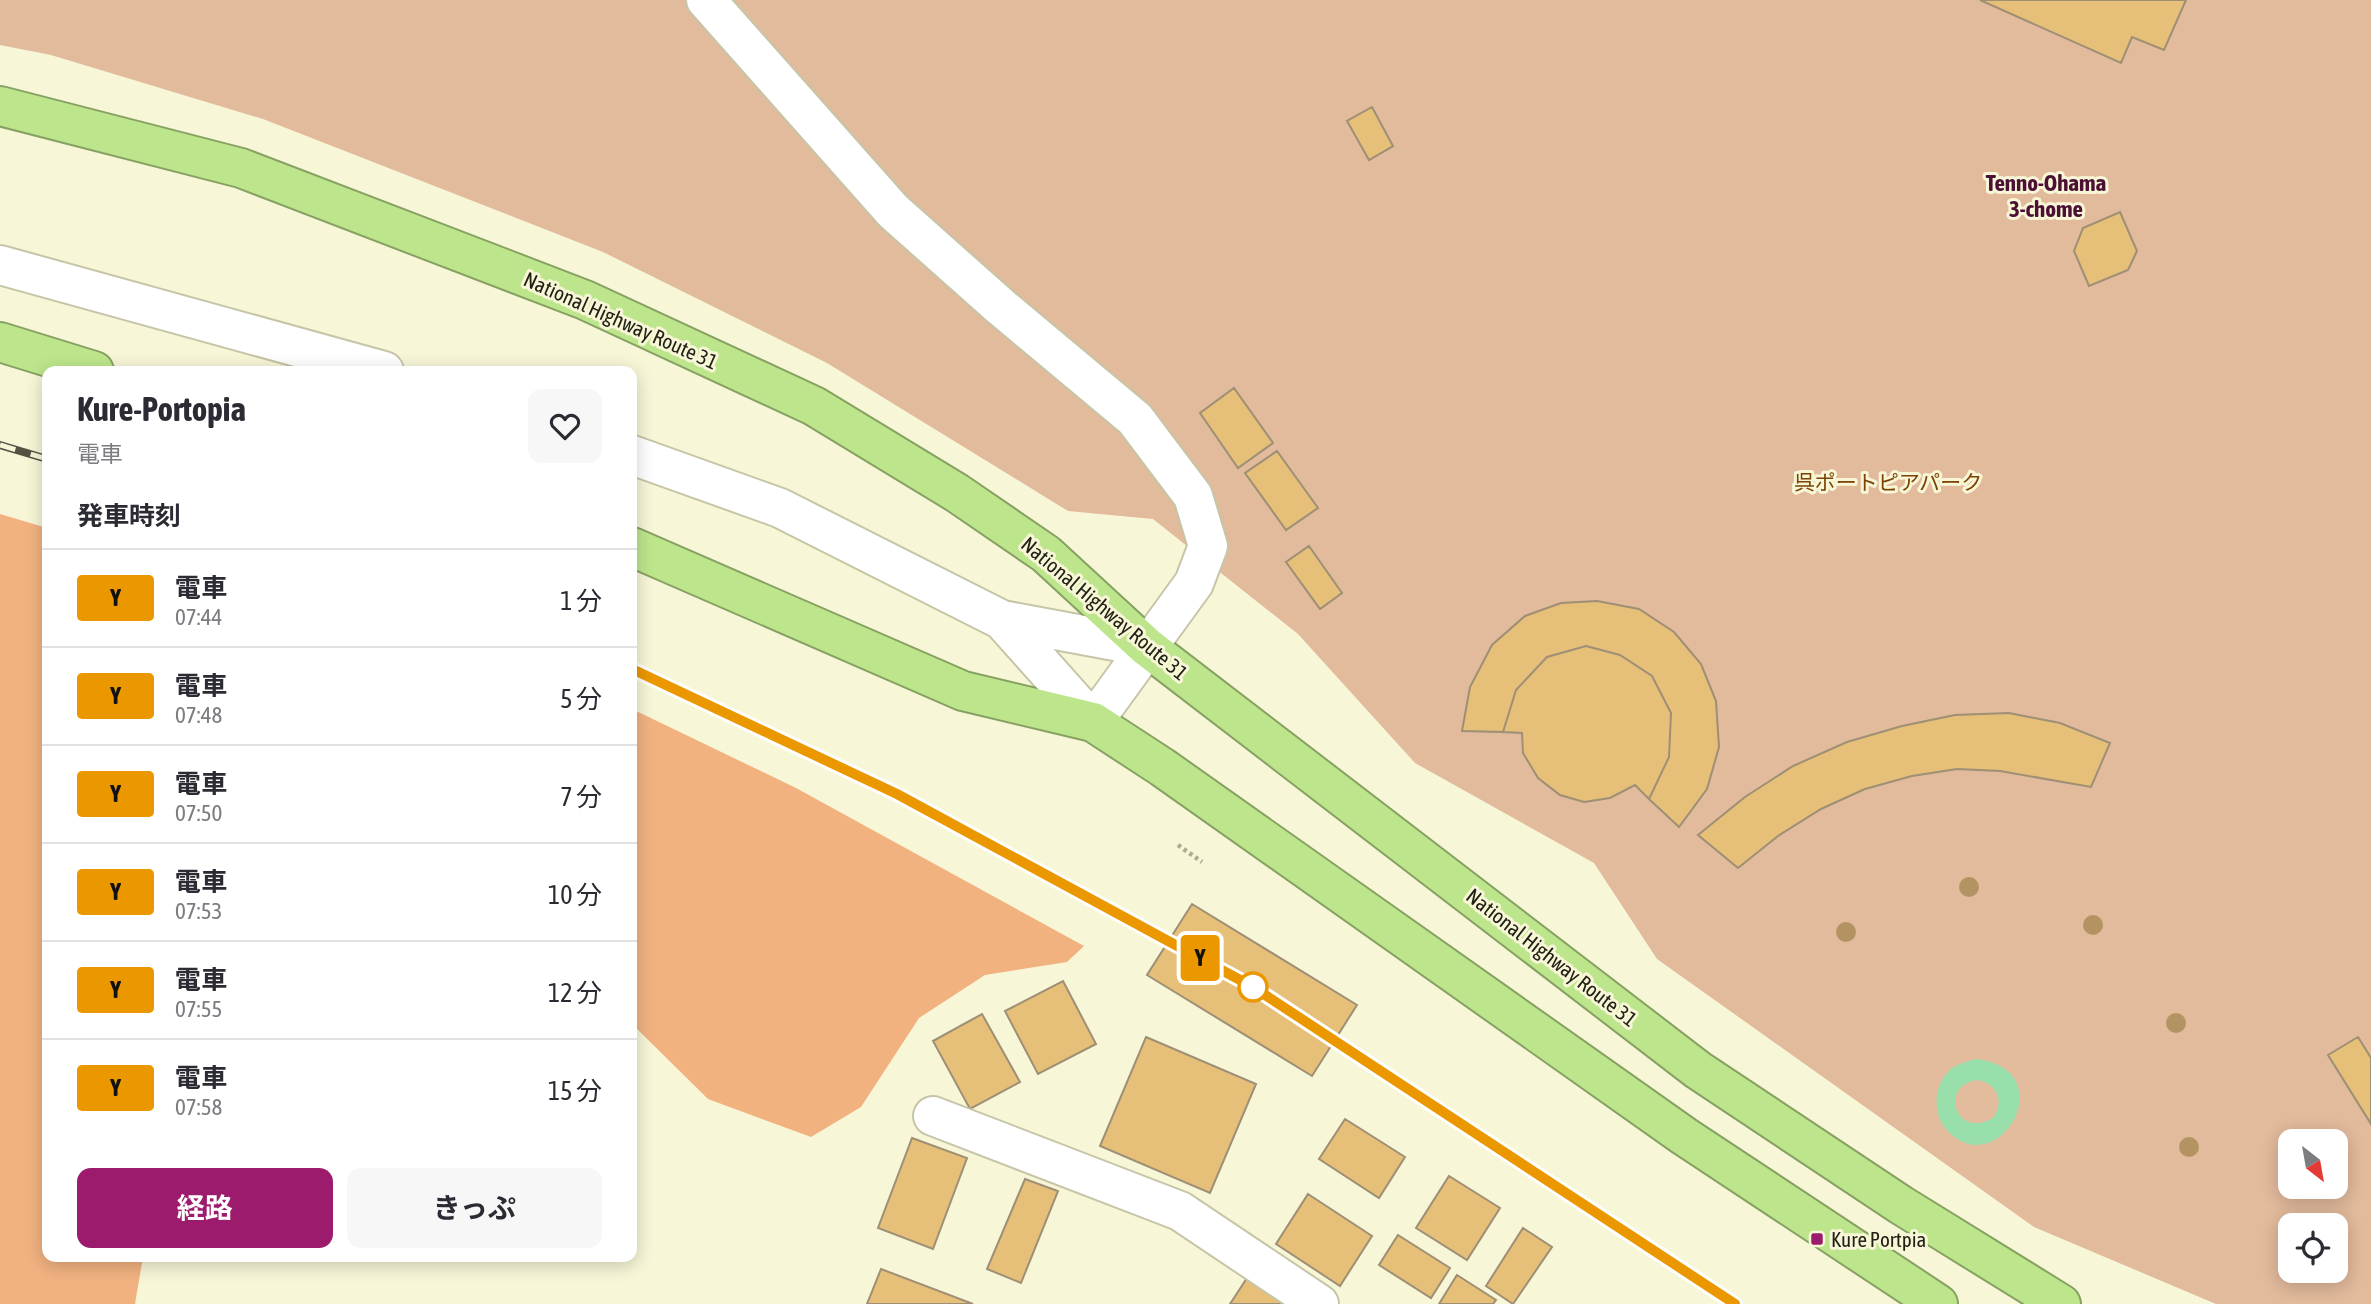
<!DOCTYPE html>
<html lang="ja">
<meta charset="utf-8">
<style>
:root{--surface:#fff;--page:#f7f7f7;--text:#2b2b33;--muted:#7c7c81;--line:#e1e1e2;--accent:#9d1b6d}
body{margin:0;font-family:"Asap Condensed","Noto Sans JP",sans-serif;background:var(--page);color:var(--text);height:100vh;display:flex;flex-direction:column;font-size:26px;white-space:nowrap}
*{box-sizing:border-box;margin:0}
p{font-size:23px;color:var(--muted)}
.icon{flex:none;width:38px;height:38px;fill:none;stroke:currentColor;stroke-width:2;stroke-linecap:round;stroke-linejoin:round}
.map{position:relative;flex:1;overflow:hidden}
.drawer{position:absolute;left:42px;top:366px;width:595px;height:896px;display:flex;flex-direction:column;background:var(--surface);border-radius:14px;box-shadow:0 4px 18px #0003}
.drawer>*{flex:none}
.badge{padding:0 14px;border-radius:5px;font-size:24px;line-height:46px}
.needle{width:46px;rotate:149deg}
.controls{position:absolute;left:2278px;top:1129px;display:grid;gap:14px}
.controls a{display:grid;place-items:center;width:70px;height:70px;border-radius:14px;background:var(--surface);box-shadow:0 4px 18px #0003;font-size:35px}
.map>.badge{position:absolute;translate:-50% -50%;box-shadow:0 0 0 4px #fff}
h2{padding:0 35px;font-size:26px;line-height:63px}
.round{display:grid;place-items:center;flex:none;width:74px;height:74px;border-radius:14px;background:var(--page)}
.head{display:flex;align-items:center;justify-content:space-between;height:119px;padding:0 35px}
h1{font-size:33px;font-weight:700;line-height:52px}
.primary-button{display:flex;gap:14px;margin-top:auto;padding:14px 35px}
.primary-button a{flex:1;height:80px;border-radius:14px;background:var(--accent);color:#fff;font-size:28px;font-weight:700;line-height:80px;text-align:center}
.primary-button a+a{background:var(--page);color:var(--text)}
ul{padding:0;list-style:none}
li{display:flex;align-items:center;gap:21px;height:98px;padding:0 35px;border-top:2px solid var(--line)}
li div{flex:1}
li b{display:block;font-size:26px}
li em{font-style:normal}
li .badge{min-width:77px;font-weight:700;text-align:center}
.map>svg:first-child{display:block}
.green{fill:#e2ba9c;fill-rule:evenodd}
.forest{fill:#f2b280}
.water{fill:#98deab;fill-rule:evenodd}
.building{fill:#e6bf79;stroke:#9e8f75;stroke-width:2}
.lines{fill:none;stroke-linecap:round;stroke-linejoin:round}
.minor-casing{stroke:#c7c5a7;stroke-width:42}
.highway-casing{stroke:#87a163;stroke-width:42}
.path{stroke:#acab93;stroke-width:4.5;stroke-dasharray:3.5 3.5;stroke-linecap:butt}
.minor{stroke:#fff;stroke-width:38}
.highway{stroke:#bde68c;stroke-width:38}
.rail-casing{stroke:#545343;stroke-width:8}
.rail{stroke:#f7f6d7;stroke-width:5;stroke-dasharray:16;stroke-linecap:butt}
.tree{fill:#b39362}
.line-casing{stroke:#fff;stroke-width:16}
.line{stroke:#eb9800;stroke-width:10}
.stop-dot{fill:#fff;stroke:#eb9800;stroke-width:3.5}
.poi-dot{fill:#9d1b6d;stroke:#f7f6d7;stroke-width:2.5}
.labels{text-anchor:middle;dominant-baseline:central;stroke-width:6;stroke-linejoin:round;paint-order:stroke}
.street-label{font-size:21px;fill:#222116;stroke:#f7f6d7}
.park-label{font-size:21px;fill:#7c4203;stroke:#f7f6d7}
.poi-label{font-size:21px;fill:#222116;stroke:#f7f6d7;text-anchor:start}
.neighbourhood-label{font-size:23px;font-weight:bold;fill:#4d1035;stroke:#f7f6d7}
</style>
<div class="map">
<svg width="2371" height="1304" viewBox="0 0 2371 1304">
<rect width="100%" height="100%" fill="#f7f6d7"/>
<path class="green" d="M0 0H2371V1304H2216L2034 1227 1657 959 1594 863 1415 763 1298 634 1153 519 1068 511 827 363 603 252 263 119 51 55 0 45ZM2291 1141H2336V1186H2291ZM2291 1225H2336V1270H2291Z"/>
<path class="forest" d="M0 514 47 528V1256L143 1257 135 1304H0Z
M632 709 796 788 1084 946 1067 962 985 975 919 1018 861 1107 811 1137 708 1099 632 1024Z"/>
<path class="water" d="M1976 1059C2067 1070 1996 1188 1945 1128 1932 1111 1934 1083 1951 1069 1958 1064 1967 1061 1976 1059ZM1977 1080C1997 1083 2005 1101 1993 1118 1956 1140 1938 1086 1977 1080Z"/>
<path class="building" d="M1980 0H2186L2164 50 2132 37 2121 63Z
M1372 107 1393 146 1369 160 1347 121Z
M2120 212 2137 251 2128 270 2089 286 2074 251 2083 228Z
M1234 388 1273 443 1238 468 1200 413Z
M1277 451 1318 508 1286 530 1245 473Z
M1309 546 1342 593 1320 609 1286 562Z
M1597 601 1639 609 1674 632 1701 664 1716 701 1719 747 1707 789 1679 827 1649 799 1669 757 1671 713 1652 676 1620 655 1586 646 1547 657 1516 690 1503 732 1462 731 1470 687 1492 645 1525 616 1561 603Z
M1586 646 1620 655 1652 676 1671 713 1669 757 1649 799 1635 785 1610 798 1584 802 1560 795 1538 778 1523 753 1522 733 1503 732 1516 690 1547 657Z
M2009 713 2060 723 2110 743 2091 787 2000 771 1957 769 1912 776 1865 789 1821 809 1778 836 1738 868 1698 835 1745 797 1793 766 1847 742 1902 726 1955 715Z
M1192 904 1357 1005 1312 1076 1147 975Z
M1063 981 1096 1044 1038 1074 1005 1011Z
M982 1014 1020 1082 970 1109 933 1041Z
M1146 1037 1256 1084 1210 1193 1100 1146Z
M2358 1037 2371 1058V1124L2328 1055Z
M1345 1119 1405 1157 1379 1198 1319 1159Z
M912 1138 967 1158 933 1249 878 1228Z
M1449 1176 1500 1208 1467 1260 1416 1228Z
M1025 1179 1058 1191 1021 1283 987 1269Z
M1308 1194 1372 1236 1340 1286 1276 1244Z
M1523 1228 1552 1247 1513 1304 1486 1286Z
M1398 1235 1450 1268 1431 1298 1379 1265Z
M881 1269 973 1304H867Z
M1249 1275 1294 1304H1230Z
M1457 1275 1496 1300 1493 1304H1439Z"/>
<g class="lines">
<g class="minor-casing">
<path id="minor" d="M706 0 893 211 1001 307 1135 419 1193 496 1208 546 1194 583 1093 722 1002 620
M0 265 384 371
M632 455 780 508 1002 620 1147 647
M933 1116 1180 1211 1319 1304"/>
</g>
<g class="highway-casing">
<path id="highway" d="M0 106 241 168 585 300 814 406 957 493 1046 554 1147 647 1698 1070 1901 1205 2061 1304
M0 342 94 371
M632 547 963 691 1093 722 1162 767 1684 1136 1938 1304"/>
</g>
<path class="path" d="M1178 845 1202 862"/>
<use href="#minor" class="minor"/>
<use href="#highway" class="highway"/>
<g class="rail-casing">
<path id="rail" d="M0 445 47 459
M632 669 897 794 1253 987 1735 1304"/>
</g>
<use href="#rail" class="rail"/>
</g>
<g class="tree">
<circle cx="1969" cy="887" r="10"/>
<circle cx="2093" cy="925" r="10"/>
<circle cx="1846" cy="932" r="10"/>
<circle cx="2176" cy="1023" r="10"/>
<circle cx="2189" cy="1147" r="10"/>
</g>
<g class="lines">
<g class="line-casing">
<path id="line" d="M632 669 897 794 1253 987 1735 1304"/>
</g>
<use href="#line" class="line"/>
</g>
<circle class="stop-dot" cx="1253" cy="987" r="14"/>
<rect class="poi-dot" x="1810" y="1232" width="14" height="14" rx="3.5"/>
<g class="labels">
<g class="street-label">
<text transform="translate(621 320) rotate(24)">National Highway Route 31</text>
<text transform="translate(1105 608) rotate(40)">National Highway Route 31</text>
<text transform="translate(1552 957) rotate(38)">National Highway Route 31</text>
</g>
<g class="park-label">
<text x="1888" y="482">呉ポートピアパーク</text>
</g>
<g class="poi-label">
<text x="1831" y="1239">Kure Portpia</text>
</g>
<g class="neighbourhood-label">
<text x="2046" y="183">Tenno-Ohama<tspan x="2046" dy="26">3-chome</tspan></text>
</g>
</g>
</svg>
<div class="controls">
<a><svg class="needle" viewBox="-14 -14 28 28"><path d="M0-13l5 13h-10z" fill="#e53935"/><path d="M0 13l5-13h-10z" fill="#7c7c81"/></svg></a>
<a><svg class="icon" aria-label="locate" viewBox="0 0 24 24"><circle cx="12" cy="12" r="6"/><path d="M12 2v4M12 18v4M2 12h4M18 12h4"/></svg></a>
</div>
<b class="badge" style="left:1200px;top:958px;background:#eb9800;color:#111">Y</b>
<section class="drawer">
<div class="head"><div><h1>Kure-Portopia</h1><p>電車</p></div><a class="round"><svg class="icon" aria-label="heart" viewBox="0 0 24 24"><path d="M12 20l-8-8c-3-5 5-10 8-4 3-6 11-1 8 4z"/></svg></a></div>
<h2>発車時刻</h2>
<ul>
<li><span class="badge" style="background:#eb9800;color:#111">Y</span><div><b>電車</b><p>07:44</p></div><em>1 分</em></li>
<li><span class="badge" style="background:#eb9800;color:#111">Y</span><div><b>電車</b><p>07:48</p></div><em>5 分</em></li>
<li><span class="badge" style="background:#eb9800;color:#111">Y</span><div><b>電車</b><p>07:50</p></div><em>7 分</em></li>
<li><span class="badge" style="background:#eb9800;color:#111">Y</span><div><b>電車</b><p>07:53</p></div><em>10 分</em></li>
<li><span class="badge" style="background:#eb9800;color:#111">Y</span><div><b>電車</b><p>07:55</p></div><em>12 分</em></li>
<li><span class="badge" style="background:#eb9800;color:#111">Y</span><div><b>電車</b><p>07:58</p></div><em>15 分</em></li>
</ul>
<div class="primary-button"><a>経路</a><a>きっぷ</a></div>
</section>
</div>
